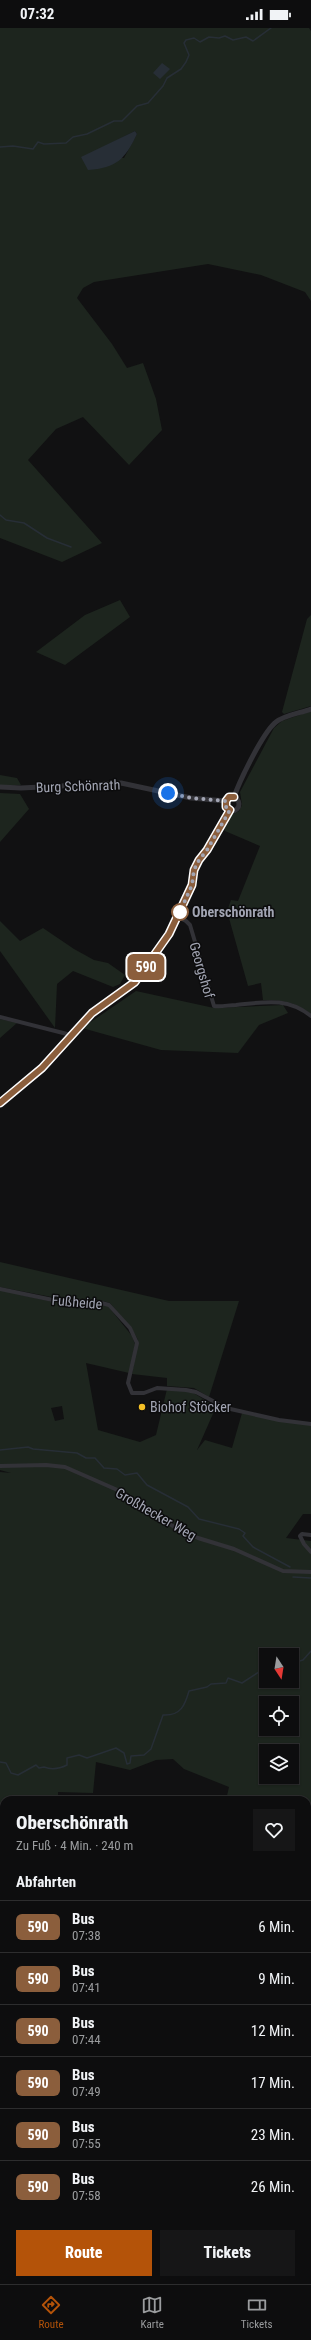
<!DOCTYPE html>
<html lang="de">
<meta charset="utf-8">
<style>
:root{--surface:#0d0d0e;--page:#161617;--text:#f1f3f6;--muted:#9a9c9e;--line:#2d2d2e;--accent:#b45309}
body{margin:0;font-family:"Roboto Condensed",sans-serif;background:var(--page);color:var(--text);height:100vh;display:flex;flex-direction:column;font-size:15px;white-space:nowrap}
*{box-sizing:border-box;margin:0}
p{font-size:13px;color:var(--muted)}
.icon{flex:none;width:22px;height:22px;fill:none;stroke:currentColor;stroke-width:2;stroke-linecap:round;stroke-linejoin:round}
.map{position:relative;flex:1;overflow:hidden}
.details{position:absolute;left:0px;top:1768px;width:311px;height:488px;display:flex;flex-direction:column;background:var(--surface);border-radius:12px 12px 0 0;box-shadow:0 1px 3px #0004,0 0 0 1px var(--line)}
.details>*{flex:none}
.badge{padding:0 8px;border-radius:6px;font-size:14px;line-height:26px}
.needle{width:26px;rotate:168deg}
.fabs{position:absolute;left:259px;top:1620px;display:grid;gap:8px}
.fabs a{display:grid;place-items:center;width:40px;height:40px;border-radius:0px;background:var(--surface);box-shadow:0 1px 3px #0004,0 0 0 1px var(--line);font-size:20px}
.you{position:absolute;width:20px;height:20px;margin:-10px;border:3px solid #fff;border-radius:50%;background:#1a73e8;box-shadow:0 0 0 6px #1a73e833}
.map>.badge{position:absolute;translate:-50% -50%;box-shadow:0 0 0 2px #fff}
h2{padding:0 16px;font-size:15px;line-height:36px}
.round{display:grid;place-items:center;flex:none;width:42px;height:42px;border-radius:0px;background:var(--page)}
.headline{display:flex;align-items:center;justify-content:space-between;height:68px;padding:0 16px}
h1{font-size:19px;font-weight:800;line-height:30px}
.cta{display:flex;gap:8px;margin-top:auto;padding:8px 16px}
.cta a{flex:1;height:46px;border-radius:0px;background:var(--accent);color:#fff;font-size:16px;font-weight:800;line-height:46px;text-align:center}
.cta a+a{background:var(--page);color:var(--text)}
ul{padding:0;list-style:none}
li{display:flex;align-items:center;gap:12px;height:52px;padding:0 16px;border-top:1px solid var(--line)}
li div{flex:1}
li b{display:block;font-size:15px}
li em{font-style:normal}
li .badge{min-width:44px;font-weight:700;text-align:center}
.status{display:flex;justify-content:space-between;align-items:center;height:28px;padding:0 20px;background:var(--surface);direction:ltr}
.status svg{height:11px;fill:currentColor}
.menu{display:flex;justify-content:space-around;align-items:center;height:56px;border-top:1px solid var(--line);background:var(--surface);font-size:11px;color:var(--muted)}
.menu a{display:grid;justify-items:center;gap:2px}
.menu .current{color:var(--accent)}
.map>svg:first-child{display:block}
.green{fill:#1d251e;fill-rule:evenodd}
.water{fill:#272e36}
.lines{fill:none;stroke-linecap:round;stroke-linejoin:round}
.stream{stroke:#272e36;stroke-width:1.5}
.minor{stroke:#323237;stroke-width:4}
.tertiary{stroke:#323237;stroke-width:5}
.line-casing{stroke:#fff;stroke-width:9}
.line{stroke:#8b5e3c;stroke-width:6}
.walk{stroke:#a2a5b3;stroke-width:4;stroke-dasharray:0 7.2}
.stop-dot{fill:#fff;stroke:#8b5e3c;stroke-width:2}
.poi-dot{fill:#f4c026;stroke:#0c0c0d;stroke-width:1.5}
.labels{text-anchor:middle;dominant-baseline:central;stroke-width:3;stroke-linejoin:round;paint-order:stroke}
.street-label{font-size:14px;fill:#a2a5b3;stroke:#0c0c0d}
.stop-label{font-size:14px;font-weight:bold;fill:#a2a5b3;stroke:#0c0c0d;text-anchor:start}
.poi-label{font-size:14px;fill:#a2a5b3;stroke:#0c0c0d;text-anchor:start}
</style>
<div class="status"><b>07:32</b><svg viewBox="0 0 49 12"><path d="M0 12V9h3v3zM5 12V6h3v6zM10 12V3h3v9zM15 12V0h3v12zM26 1h20v11H26zM47 4h2v5h-2z"/></svg></div>
<div class="map">
<svg width="311" height="2256" viewBox="0 0 311 2256">
<rect width="100%" height="100%" fill="#111112"/>
<path class="green" d="M0 0H309L311 3V273L305 264 261 247 208 236 94 254 83 260 77 270 112 316 127 340 143 335 156 371 162 402 129 437 83 389 56 401 28 432 102 515 62 534 0 510ZM135 103 137 106 124 130 90 126Z
M120 572 130 589 65 637 36 624 85 587Z
M311 587V678L284 686 282 684 307 591Z
M311 683V986C295 974 283 972 263 972L261 955 248 958 227 883 231 872 238 873 260 818 225 803 223 799 231 787 239 783 242 777 240 764 274 700 282 693Z
M0 747 17 750 21 757H0Z
M0 765 20 766 29 781 0 814Z
M0 893 20 913 43 900 74 921 94 932 108 935 125 947 120 956 113 959 73 943 57 956 55 1000 0 923Z
M136 963 214 980 283 977 288 985 259 997 238 1025 161 1022 82 1000Z
M0 991 17 995 0 1010Z
M0 1234 169 1273H239L209 1369 194 1360 167 1358V1350L132 1346 138 1312 132 1301 110 1275 95 1271H62L0 1259Z
M0 1262 53 1274H94L108 1278 132 1308 135 1316 129 1345 86 1335 98 1402 140 1414 139 1418 140 1414 156 1407 167 1361 192 1364 216 1379 197 1422 205 1412 232 1420 242 1385 311 1397V1486H303L286 1510 311 1513V1813L307 1806V1772H226L229 1759 184 1741 173 1731 156 1732 130 1742 96 1734 93 1765 58 1764V1772H4V2001L0 2005V1444L11 1445 0 1442ZM62 1378 64 1391 55 1393 51 1380ZM266 1627H292V1653H266ZM266 1675H292V1701H266ZM266 1723H292V1749H266Z
M311 1838V2089H307V1839Z
M0 2029 4 2037V2206L0 2208Z
M307 2154 311 2156V2256H167L162 2252H307Z
M4 2218V2252H82L85 2256H0V2220Z"/>
<path class="water" d="M162 35 170 41 160 51 153 45Z
M135 103 137 106C125 131 117 140 88 142L81 129Z"/>
<g class="lines">
<path class="stream" d="M0 119 13 118 33 121 38 114 44 116 66 115 73 109 87 106 114 93H122L137 78 148 75 163 58 167 50 181 41 186 34 189 27 184 15 186 12 194 10 200 14 209 9 219 10 225 8 233 12 246 9 253 13 271 0
M0 487 6 492 24 495 47 510 71 519
M0 1422 28 1419 33 1421 77 1425 86 1430H95L104 1440 117 1441 125 1447 137 1445 147 1457 188 1479 199 1491 239 1501 245 1505 243 1508 253 1519 290 1539
M293 1549 311 1550
M292 1635 303 1632 311 1623
M0 1734 6 1735 11 1745 18 1747 36 1737 39 1740 44 1739C52 1742 59 1741 67 1737V1730L79 1727 87 1730 116 1720 124 1725 127 1736 130 1735 131 1728 144 1727 151 1721 163 1687C181 1688 185 1677 189 1663L207 1659 211 1656 226 1655 228 1650 242 1655 262 1642 266 1643
M307 2236 311 2234"/>
<path class="minor" d="M178 889 186 893 190 897 214 978C221 979 229 977 236 977 265 974 287 969 311 988
M0 989 71 1007
M0 1261 53 1272 98 1274 109 1277 130 1300 137 1315 128 1355 132 1365H144L157 1360 186 1362 196 1364 226 1380 279 1392 311 1396
M0 1438 46 1437 65 1439 122 1464 179 1502 198 1510 234 1521 283 1543 311 1544
M311 1507 302 1506 300 1508 304 1516 311 1524"/>
<path class="tertiary" d="M0 759 21 760 121 755 191 770 226 773
M225 776a7 7 0 1 1 14 0a7 7 0 1 1-14 0Z
M234 769C240 752 263 704 276 694 285 687 301 685 311 681
M0 1075 42 1040 92 985 135 954 169 906 192 857 194 842 199 831 207 822 230 783
M307 2096H311
M0 2215 4 2214"/>
</g>
<g class="lines">
<g class="line-casing">
<path id="line" d="M0 1075 42 1040 92 985 135 954 169 906 192 857 194 842 199 832 207 822 230 782 226 779V773L229 769H234"/>
</g>
<use href="#line" class="line"/>
<path class="walk" d="M168 765 191 770 226 773V779L230 782 207 822 199 832 194 842 192 857 180 884"/>
</g>
<circle class="stop-dot" cx="180" cy="884" r="8"/>
<circle class="poi-dot" cx="142" cy="1379" r="4"/>
<g class="labels">
<g class="street-label">
<text transform="translate(78 758) rotate(-2)">Burg Schönrath</text>
<text transform="translate(202 942) rotate(74)">Georgshof</text>
<text transform="translate(77 1274) rotate(5)">Fußheide</text>
<text transform="translate(156 1486) rotate(30)">Großhecker Weg</text>
</g>
<g class="stop-label">
<text x="192" y="884">Oberschönrath</text>
</g>
<g class="poi-label">
<text x="150" y="1379">Biohof Stöcker</text>
</g>
</g>
</svg>
<div class="fabs">
<a><svg class="needle" viewBox="-14 -14 28 28"><path d="M0-13l5 13h-10z" fill="#e53935"/><path d="M0 13l5-13h-10z" fill="#9a9c9e"/></svg></a>
<a><svg class="icon" aria-label="locate" viewBox="0 0 24 24"><circle cx="12" cy="12" r="6"/><path d="M12 2v4M12 18v4M2 12h4M18 12h4"/></svg></a>
<a><svg class="icon" aria-label="layers" viewBox="0 0 24 24"><path d="M12 4l9 5-9 5-9-5zM3 14l9 5 9-5"/></svg></a>
</div>
<div class="you" style="left:168px;top:765px"></div>
<b class="badge" style="left:146px;top:939px;background:#8b5e3c;color:#fff">590</b>
<section class="details">
<div class="headline"><div><h1>Oberschönrath</h1><p>Zu Fuß · 4 Min. · 240 m</p></div><a class="round"><svg class="icon" aria-label="heart" viewBox="0 0 24 24"><path d="M12 20l-8-8c-3-5 5-10 8-4 3-6 11-1 8 4z"/></svg></a></div>
<h2>Abfahrten</h2>
<ul>
<li><span class="badge" style="background:#8b5e3c;color:#fff">590</span><div><b>Bus</b><p>07:38</p></div><em>6 Min.</em></li>
<li><span class="badge" style="background:#8b5e3c;color:#fff">590</span><div><b>Bus</b><p>07:41</p></div><em>9 Min.</em></li>
<li><span class="badge" style="background:#8b5e3c;color:#fff">590</span><div><b>Bus</b><p>07:44</p></div><em>12 Min.</em></li>
<li><span class="badge" style="background:#8b5e3c;color:#fff">590</span><div><b>Bus</b><p>07:49</p></div><em>17 Min.</em></li>
<li><span class="badge" style="background:#8b5e3c;color:#fff">590</span><div><b>Bus</b><p>07:55</p></div><em>23 Min.</em></li>
<li><span class="badge" style="background:#8b5e3c;color:#fff">590</span><div><b>Bus</b><p>07:58</p></div><em>26 Min.</em></li>
</ul>
<div class="cta"><a>Route</a><a>Tickets</a></div>
</section>
</div>
<nav class="menu">
<a class="current"><svg class="icon" aria-label="directions" viewBox="0 0 24 24"><path d="M12 3l9 9-9 9-9-9zM9 14v-3h6M13 9l2 2-2 2"/></svg>Route</a>
<a><svg class="icon" aria-label="map" viewBox="0 0 24 24"><path d="M3 6l6-2 6 2 6-2v14l-6 2-6-2-6 2zM9 4v14M15 6v14"/></svg>Karte</a>
<a><svg class="icon" aria-label="tickets" viewBox="0 0 24 24"><path d="M3 7h18v10H3zM15 7v10"/></svg>Tickets</a>
</nav>
